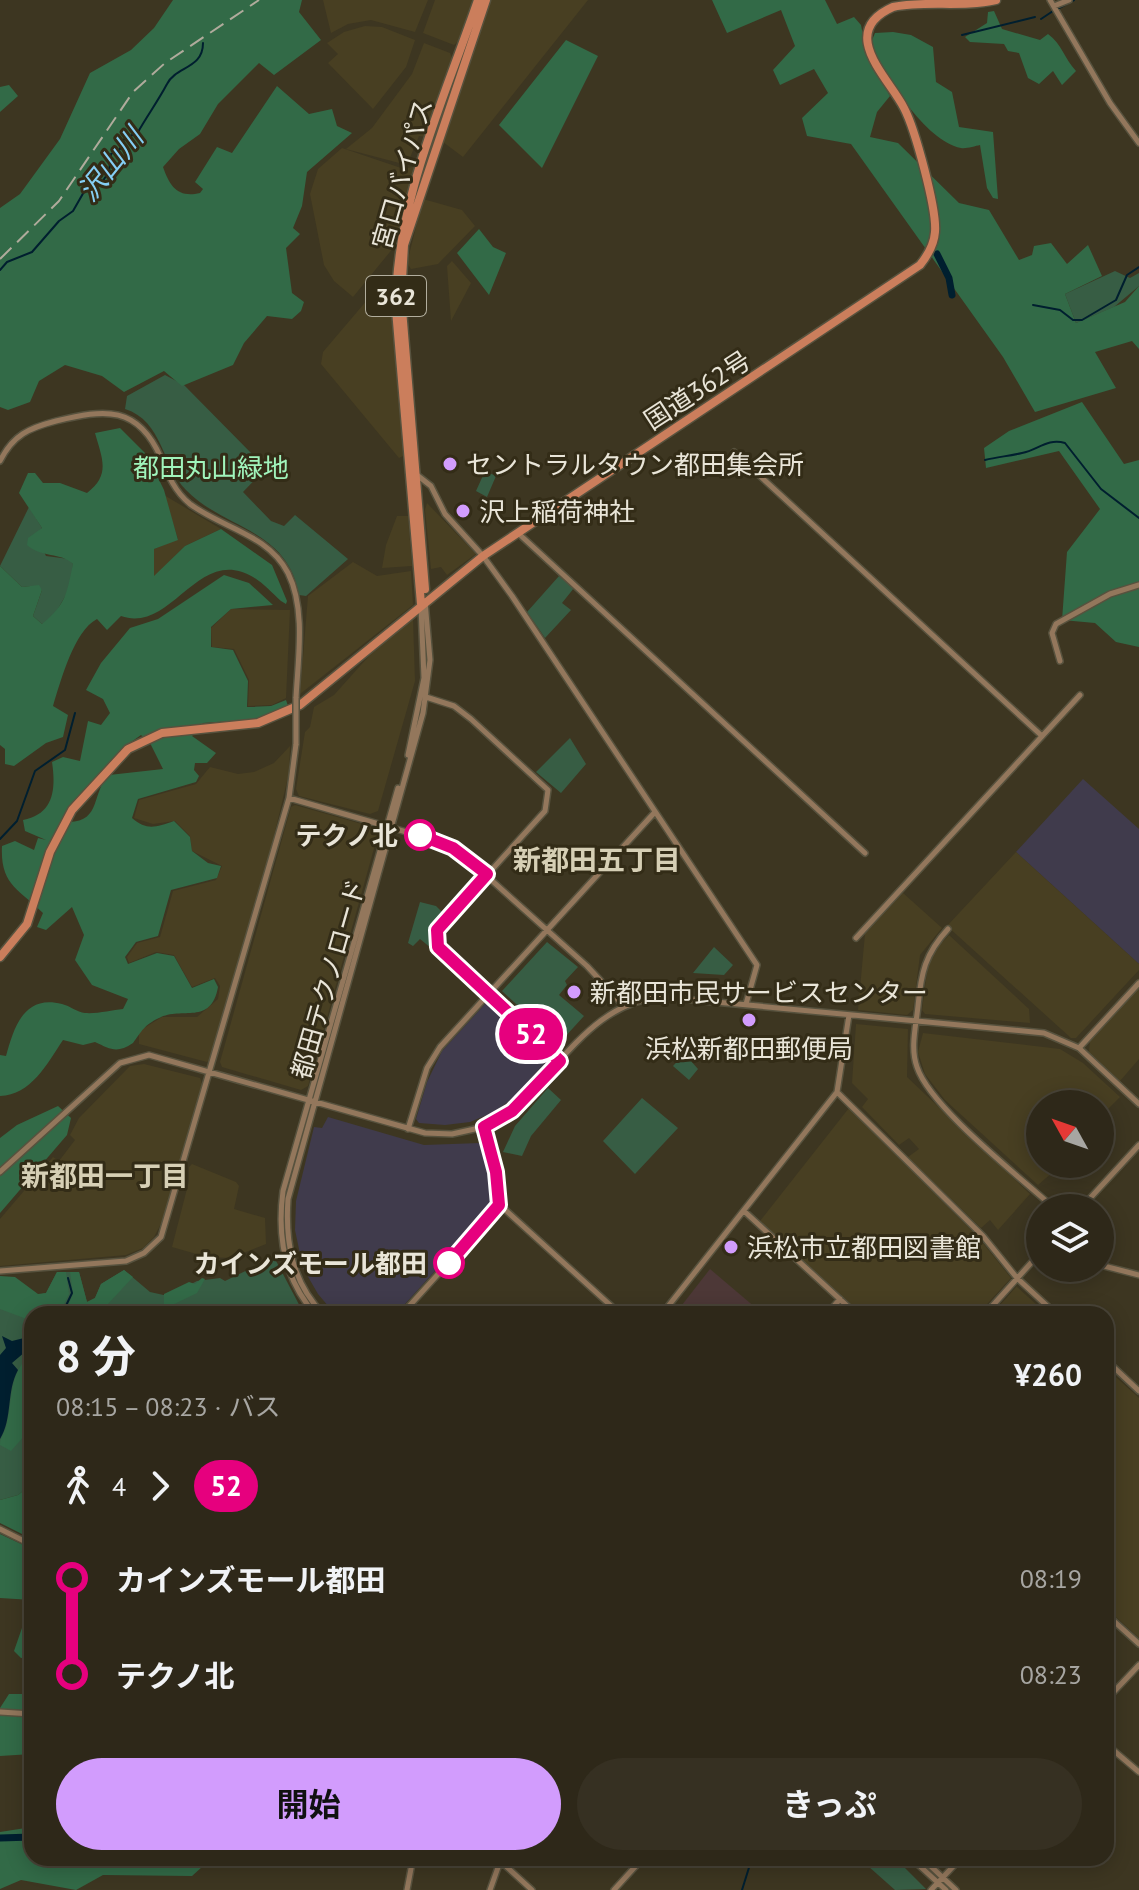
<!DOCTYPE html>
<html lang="ja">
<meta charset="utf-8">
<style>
:root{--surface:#2e2819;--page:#363022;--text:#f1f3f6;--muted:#a7a6a2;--line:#494438;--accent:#d29cfd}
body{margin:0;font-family:"PT Sans","Noto Sans JP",sans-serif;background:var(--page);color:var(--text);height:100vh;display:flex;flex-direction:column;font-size:30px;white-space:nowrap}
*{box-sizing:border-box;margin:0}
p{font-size:26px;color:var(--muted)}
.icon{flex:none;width:44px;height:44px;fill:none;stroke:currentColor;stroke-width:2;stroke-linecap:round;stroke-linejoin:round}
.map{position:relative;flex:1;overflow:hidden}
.sheet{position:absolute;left:24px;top:1306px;width:1090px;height:560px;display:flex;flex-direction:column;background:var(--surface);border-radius:24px;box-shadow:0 4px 20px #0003,0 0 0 2px var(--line)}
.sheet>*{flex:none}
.badge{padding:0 16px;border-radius:26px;font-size:28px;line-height:52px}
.needle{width:52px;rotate:310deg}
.fabs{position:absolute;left:1026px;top:1090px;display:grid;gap:16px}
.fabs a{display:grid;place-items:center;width:88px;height:88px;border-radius:50%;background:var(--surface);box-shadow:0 4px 20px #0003,0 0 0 2px var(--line);font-size:40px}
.map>.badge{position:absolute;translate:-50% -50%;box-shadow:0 0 0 4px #fff}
.legs{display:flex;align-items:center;gap:12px;height:88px;padding:0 32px;font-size:26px}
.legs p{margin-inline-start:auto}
.head{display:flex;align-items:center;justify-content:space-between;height:136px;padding:0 32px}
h1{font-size:44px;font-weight:700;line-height:60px}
.button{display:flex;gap:16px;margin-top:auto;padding:16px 32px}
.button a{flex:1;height:92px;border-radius:48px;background:var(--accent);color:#111;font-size:32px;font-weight:700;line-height:92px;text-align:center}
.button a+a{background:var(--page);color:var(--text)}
ul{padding:0 32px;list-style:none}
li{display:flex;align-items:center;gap:28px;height:96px;font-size:30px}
li i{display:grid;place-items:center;width:12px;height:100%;margin:0 10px;background:currentColor}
li i::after{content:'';width:20px;height:20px;margin:-10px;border:6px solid;border-radius:50%;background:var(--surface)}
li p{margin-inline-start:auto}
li:first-child i{background:linear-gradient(#0000 50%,currentColor 0)}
li:last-child i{background:linear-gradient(currentColor 50%,#0000 0)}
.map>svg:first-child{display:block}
.commercial{fill:#403b4c}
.built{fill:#483f22}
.education{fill:#4d3837}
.green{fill:#375d44}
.forest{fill:#326a47;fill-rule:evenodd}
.water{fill:#001f2f}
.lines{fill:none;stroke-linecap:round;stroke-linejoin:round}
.stream{stroke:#001f2f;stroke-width:2}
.river{stroke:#001f2f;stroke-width:7}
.secondary-casing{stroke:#57523e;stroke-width:8}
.highway-casing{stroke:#57523e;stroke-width:11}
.secondary{stroke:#93775c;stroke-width:5}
.highway{stroke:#cb7e5c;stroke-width:8}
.rail{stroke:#b0ab9c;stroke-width:2;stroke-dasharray:16 8;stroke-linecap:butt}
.secondary-bridge-casing{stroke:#57523e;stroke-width:8;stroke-linecap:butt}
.secondary-bridge{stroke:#93775c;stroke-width:5}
.line-1-casing{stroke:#fff;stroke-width:18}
.line-1{stroke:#e6007e;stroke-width:12}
.poi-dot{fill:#d29cfd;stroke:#332c17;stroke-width:3}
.stop-1-dot{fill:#fff;stroke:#e6007e;stroke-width:4}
.labels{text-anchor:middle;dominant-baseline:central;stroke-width:6;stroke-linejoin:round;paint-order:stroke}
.shield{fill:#332c17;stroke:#b2ae9e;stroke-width:2}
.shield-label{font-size:24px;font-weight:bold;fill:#e9e5d8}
.street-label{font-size:26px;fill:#e9e5d8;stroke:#332c17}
.poi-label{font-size:26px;fill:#e9e5d8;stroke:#332c17;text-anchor:start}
.park-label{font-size:26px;fill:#a0f4bb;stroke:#332c17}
.stop-label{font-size:26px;font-weight:bold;fill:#e9e5d8;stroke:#332c17;text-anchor:end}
.water-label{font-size:28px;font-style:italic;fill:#85cef4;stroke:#332c17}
.neighbourhood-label{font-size:28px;font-weight:bold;fill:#d6cfb5;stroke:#332c17}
</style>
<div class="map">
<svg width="1139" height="1890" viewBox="0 0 1139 1890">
<rect width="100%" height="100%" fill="#3d3621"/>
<path class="commercial" d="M1083 779 1139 829V964L1016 852Z
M490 1003 547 1055V1061L512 1099 494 1112 470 1122 445 1125 419 1123 416 1119 427 1082 442 1051 485 1004Z
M328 1117 424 1145 480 1143 492 1182 491 1202 483 1218 396 1314H335L318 1294 303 1268 295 1230 296 1201 314 1127 322 1128Z"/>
<path class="built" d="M323 0H428L415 32 371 20 348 24 331 33Z
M435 0H474L460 40 454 45 423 33Z
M491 0H588L463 157 443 142Z
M365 26 382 27 415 40 406 67 373 109 328 63 338 54 327 43 344 32Z
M424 43 450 53 453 60 426 137 419 136 407 165 346 149 372 128 412 74Z
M342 148 404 169 416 166 394 247 353 297 334 281 324 265 310 194 318 169Z
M423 199 462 210 475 226 438 264 411 269 407 263Z
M452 261 471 283 451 321 447 266Z
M385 279 389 282 403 456 399 458 321 364 323 352Z
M164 495 221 529 185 546 154 577V549L178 539Z
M427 503 476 554 447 575 441 567 431 569 425 510Z
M397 516H408L412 566 382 568 386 545Z
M353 562 377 576 411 571 413 605 300 694 308 596Z
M231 609 290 610 286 698 272 705 248 706 249 680 234 649 212 647 211 628Z
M413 619 415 681 378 811 370 814 299 796 296 789 305 732 310 727 314 707 334 695 369 656Z
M290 746 289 773 260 895 212 1060 207 1062 139 1044V1031L162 1017H197L218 999 220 986 215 978 192 987 174 955 156 952 129 963 127 957 137 943 160 937 173 891 216 880 222 866 192 851 190 836 175 821 153 824 134 818 139 800 196 784 210 767 238 774 254 772 274 763Z
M295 805 376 828 378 834 308 1086 301 1090 222 1067 220 1062 291 807Z
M1016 852 1139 964V970L1076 1038H1071L947 926Z
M903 893 942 928 920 955 913 1010 907 1015 858 1010 865 934Z
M949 935 1029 1009 1030 1023 925 1014 922 1010 929 957Z
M1139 988V1059L1120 1081 1089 1052 1090 1041Z
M856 1024 908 1029 907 1077 1030 1194 998 1230 990 1220 981 1228 908 1157 919 1149 909 1138 899 1145 862 1107 868 1099 852 1083Z
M923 1033 1060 1049 1083 1063 1120 1097 1100 1117V1104H1040V1164H1049L1054 1171 1038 1185 945 1100 925 1074 918 1052Z
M144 1064 200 1078 202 1084 164 1218 154 1237 143 1248 126 1255 0 1266V1219L53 1157 59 1161 75 1140 70 1135 79 1118 130 1066Z
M849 1108 978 1237 1011 1278 978 1314H862L760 1221Z
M192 1164 236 1182 239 1186 234 1209 265 1218 266 1244 231 1258 207 1257 172 1247 189 1181V1167Z
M1017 1286V1287L1047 1314H992Z
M1106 1368 1139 1398V1638L1106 1608Z"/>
<path class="education" d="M710 1269 763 1314H675Z"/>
<path class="green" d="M1115 271 1130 278 1139 273V286L1114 307 1076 323 1065 294Z
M165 375 184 385 255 457 264 470 243 492 271 521 284 526 295 515 348 559 306 596 299 595C287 528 225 530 186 490 162 466 163 421 125 409L127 396Z
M485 471 496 476 487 497 476 491Z
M29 507 42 528 36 535 46 556 69 559 73 564 72 584 51 621 42 624 33 616 42 590 33 586 22 587 0 566Z
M559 576 574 588 562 603 571 610 545 638 527 612Z
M570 738 586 764 561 793 536 772Z
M420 902 436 906 444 914 430 930 431 948 420 939 413 946 408 943Z
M547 942 578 967 565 981 567 985 559 995 584 1016 563 1039 555 1040 502 991Z
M714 947 733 965 724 975 693 973Z
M690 1048 697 1054 691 1061 698 1069 689 1080 673 1066Z
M548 1088 561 1100 531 1136 522 1156 503 1152 515 1126Z
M642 1098 678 1128 635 1174 603 1141Z
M274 1257 304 1314H32V1484L18 1495 0 1500V1276L37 1295 46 1293 57 1272H79L87 1302 95 1298 101 1284 124 1270 150 1292 168 1296 197 1281 220 1278 225 1281Z
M859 1858H895L926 1889 895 1890Z"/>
<path class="forest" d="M173 0H302L299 12 321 40 274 75 259 63 218 104 200 134 179 149 163 167C170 187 178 198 200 193L203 189 195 182 217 147 232 153 277 86 309 114 332 109 337 126 352 133 307 172 302 206 293 228 300 234 286 248 292 293 304 302 301 311 292 319 267 316 244 343 233 365 182 386 164 371 124 392 102 376 65 365 39 381 30 402 8 410 0 407V208L20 194 60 139 90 73 131 50 154 28Z
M712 0H825L837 24 854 17 861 25 867 56 890 96 877 112 870 137 898 143 959 203 989 210 1019 260 1032 255 1034 246 1051 243 1067 264 1088 245 1102 276 1065 294 1076 323 1125 302 1139 286V349L1132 341 1095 352 1116 388 1035 412 1003 357 851 144 807 136 802 118 828 93 814 69 780 85 773 70 795 46 781 10 727 33Z
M994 11 1002 29 1040 40 1048 34C1062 44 1064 58 1076 71L1062 85 1053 71 1039 84 1028 78 1019 53 1008 51 1004 44 970 42 965 37 987 23 988 12Z
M893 32 911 35 933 47 936 82 952 92 959 127 993 132 998 199 993 198 987 188 980 145C975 146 966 149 961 148 925 141 886 76 870 45L875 33Z
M566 40 598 56 542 168 499 125Z
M9 85 18 96 0 112V87Z
M479 229 493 247 506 253 489 295 457 253Z
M1082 402 1124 464 1139 460V647L1116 642 1095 623 1062 620 1067 552 1100 509 1059 451 986 468 984 448 1009 431Z
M120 428 147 455 164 490 178 540 154 549V576L185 546 221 529 272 565 287 601 286 604 281 601C272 593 263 583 253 577 198 544 172 634 121 616L107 630 97 619C74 631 61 680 53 706L68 715 63 737 46 743 14 766 5 764V749L0 745V566L22 587 39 585 42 590 33 616 42 624C66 605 67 592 73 564 61 552 41 558 27 545L28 538 42 528 19 493 28 473H35L43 483H60L87 493C111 475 102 458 95 433Z
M224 575 249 583 273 605 231 609 211 627V647L233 650 248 681 247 707 271 706 286 700 288 706C263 723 232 720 203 723L192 736 216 753 207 763H195L194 770 199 776 196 782 138 799 132 818C147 831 156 827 174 821L190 837 192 851 208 863 221 866 217 878 171 890 158 936 136 942 125 957 128 964 157 953 174 956 192 988 214 979 218 987C211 1026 182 1006 159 1018 144 1025 142 1031 133 1043 117 1054 110 1049 95 1042L83 1045 63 1040C47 1064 31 1095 0 1096V1055L6 1056C14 1027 24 994 62 1004 70 1006 77 1012 85 1013 97 1014 112 1010 123 1009L128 999 92 985 75 960 84 935 72 907 46 930 37 927 43 913C19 889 0 885 2 846L15 841 34 850 38 838 46 840 25 831 23 820C54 814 56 789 52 762L63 757 80 761 88 721 101 725 110 713 103 699 86 690 101 663 130 628 158 619ZM141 735 150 743 163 769 109 775C91 792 102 821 69 822 89 789 108 757 141 735Z
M58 1106 71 1118 67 1135 0 1213V1138L17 1125Z
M124 1270 133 1277 107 1305 112 1314H64L73 1294 70 1272H79L87 1302 95 1298 101 1284Z
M57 1272H66L69 1294 59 1314H32V1321L0 1309V1276L15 1277 38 1294 46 1293Z
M202 1278 205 1279 197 1293 164 1309V1294L189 1282 195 1284Z
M29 1356 32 1378 25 1389V1435L11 1451 0 1445C0 1437 4 1434 6 1427 13 1402 8 1375 29 1356Z
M32 1484V1539L0 1523V1500L18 1495Z
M0 1534 32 1549V1600L0 1598Z
M23 1625H32L30 1657 21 1658 14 1651Z
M9 1694H32V1754L0 1756V1708Z
M32 1827V1858H212L192 1876 103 1875 76 1890 21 1880 0 1889V1832Z"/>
<path class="water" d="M2 1336 12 1341 32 1336V1346L12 1363 18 1370C6 1392 13 1418 0 1439V1355L6 1348Z"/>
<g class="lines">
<path class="stream" d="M1059 8 1074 0
M1041 19 1053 11
M962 35 1035 17
M0 270 7 262 32 252 59 221 73 211 85 190 102 182 109 172 111 154 120 149 123 140 138 132C147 116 158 101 167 84 176 66 203 69 203 43
M1033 305 1060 310 1073 320H1082L1116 300 1127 275 1139 267
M985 460C997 457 1009 456 1022 453 1038 450 1047 438 1065 443L1101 489 1139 518
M0 839 17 821 35 771 65 750 75 713
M62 1314 72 1293 68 1278
M742 1890 752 1858"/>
<path class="river" d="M937 254 949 278 952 295
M0 1838 32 1837"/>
<g class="secondary-casing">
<path id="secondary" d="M1050 0 1110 103 1139 143
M1054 6 1069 0
M734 452 1042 736
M0 461C13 435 29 428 56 421 105 409 138 405 161 458 168 475 175 492 190 504 222 528 268 534 288 573 306 609 298 659 296 698
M417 475 431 486 445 514 483 556 512 596 757 965 746 1004
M518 533 865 853
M1060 661 1052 633 1056 624 1110 594 1139 585
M426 697 454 706 471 719 548 790 545 811 439 928 435 939 439 949 560 1061
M408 755 424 678 421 607
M289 798 434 840 459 851 587 966 624 1006
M948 929C925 954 921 973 918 1006 916 1026 910 1048 917 1067 930 1107 1020 1177 1054 1208
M856 938 1080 695
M849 1015 837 1092 983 1236 1017 1278 1056 1314
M1079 1048 1139 983
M484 1127C552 1093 580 1003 662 997L1044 1033 1079 1048 1139 1104
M408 1129 427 1068 440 1047 655 812
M0 1172 120 1063 149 1055 425 1133 452 1134 484 1127 500 1194 497 1209 402 1314
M500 1205 620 1314
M1081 1208 1139 1145
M744 1211 856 1314
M1100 1265 1139 1275
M0 1271 126 1261 144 1253 161 1237 289 798 296 744
M315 1314C284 1279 277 1236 283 1191L398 788
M323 1314C292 1282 285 1242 288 1199L423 713 430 660 425 601
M662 1314 837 1092
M827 1314 840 1299
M985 1314 1040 1253
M1106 1360 1139 1391
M0 1529 32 1545
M1106 1614 1139 1644
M1106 1700 1139 1665
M0 1712 32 1714
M1106 1744 1139 1772
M497 1858 532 1890
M911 1858 946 1890
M922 1858 956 1890
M407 1890 413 1858
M490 1890 501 1859
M614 1890 643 1858
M931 1890 961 1858"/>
</g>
<g class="highway-casing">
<path id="highway" d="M425 589 401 297 404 245 486 0
M421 604 396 310C395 203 444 100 478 0
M0 957 27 924 50 852 72 810 128 749 162 733 258 723 300 705 483 556 920 265C928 255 934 245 935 232 937 209 915 129 904 108 889 78 836 32 893 7 926 0 962 8 996 0"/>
</g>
<use href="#secondary" class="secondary"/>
<use href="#highway" class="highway"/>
<path class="rail" d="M0 259 59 201 133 92 165 63 259 0"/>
<g class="secondary-bridge-casing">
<path id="secondary-bridge" d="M296 744V698"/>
</g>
<use href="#secondary-bridge" class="secondary-bridge"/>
</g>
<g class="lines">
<g class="line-1-casing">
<path id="line-1" d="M420 835 453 848 487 874 437 930 438 947 560 1061 512 1111 484 1127 496 1172 499 1205 449 1263"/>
</g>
<use href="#line-1" class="line-1"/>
</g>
<g class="poi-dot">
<circle cx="450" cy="464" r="8"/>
<circle cx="463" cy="511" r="8"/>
<circle cx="574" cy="992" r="8"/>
<circle cx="749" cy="1020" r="8"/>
<circle cx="731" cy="1247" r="8"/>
</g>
<g class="stop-1-dot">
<circle cx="420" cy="835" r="14"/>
<circle cx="449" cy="1263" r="14"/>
</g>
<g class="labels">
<rect class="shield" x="366" y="276" width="60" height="40" rx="6"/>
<g class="shield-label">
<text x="396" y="296">362</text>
</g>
<g class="street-label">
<text transform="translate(402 174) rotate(-74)">宮口バイパス</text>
<text transform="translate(697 390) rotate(-33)">国道362号</text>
<text transform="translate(328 979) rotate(-74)">都田テクノロード</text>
</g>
<g class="poi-label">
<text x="466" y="464">セントラルタウン都田集会所</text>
<text x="479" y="511">沢上稲荷神社</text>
<text x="590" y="992">新都田市民サービスセンター</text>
<text x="749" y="1048" text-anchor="middle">浜松新都田郵便局</text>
<text x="747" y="1247">浜松市立都田図書館</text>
</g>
<g class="park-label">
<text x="211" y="467">都田丸山緑地</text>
</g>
<g class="stop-label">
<text x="398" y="835">テクノ北</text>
<text x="427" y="1263">カインズモール都田</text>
</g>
<g class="water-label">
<text transform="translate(110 164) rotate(-51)">沢山川</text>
</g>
<g class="neighbourhood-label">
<text x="597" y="859">新都田五丁目</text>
<text x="105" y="1175">新都田一丁目</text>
</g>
</g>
</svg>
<div class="fabs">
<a><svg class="needle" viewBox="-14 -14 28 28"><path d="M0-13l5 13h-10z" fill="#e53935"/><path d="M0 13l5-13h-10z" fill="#a7a6a2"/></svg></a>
<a><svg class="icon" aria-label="layers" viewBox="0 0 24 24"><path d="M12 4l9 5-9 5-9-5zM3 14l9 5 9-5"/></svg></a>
</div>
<b class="badge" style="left:531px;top:1034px;background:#e6007e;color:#fff">52</b>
<section class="sheet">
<div class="head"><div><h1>8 分</h1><p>08:15 – 08:23 · バス</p></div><b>¥260</b></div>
<div class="legs"><svg class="icon" aria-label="walk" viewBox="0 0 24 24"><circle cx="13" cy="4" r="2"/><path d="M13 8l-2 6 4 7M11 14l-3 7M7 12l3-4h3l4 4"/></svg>4<svg class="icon" aria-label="forward" viewBox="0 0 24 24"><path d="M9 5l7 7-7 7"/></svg><b class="badge" style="background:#e6007e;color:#fff">52</b></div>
<ul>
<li><i style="color:#e6007e"></i><b>カインズモール都田</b><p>08:19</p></li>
<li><i style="color:#e6007e"></i><b>テクノ北</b><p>08:23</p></li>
</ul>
<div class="button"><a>開始</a><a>きっぷ</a></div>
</section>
</div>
